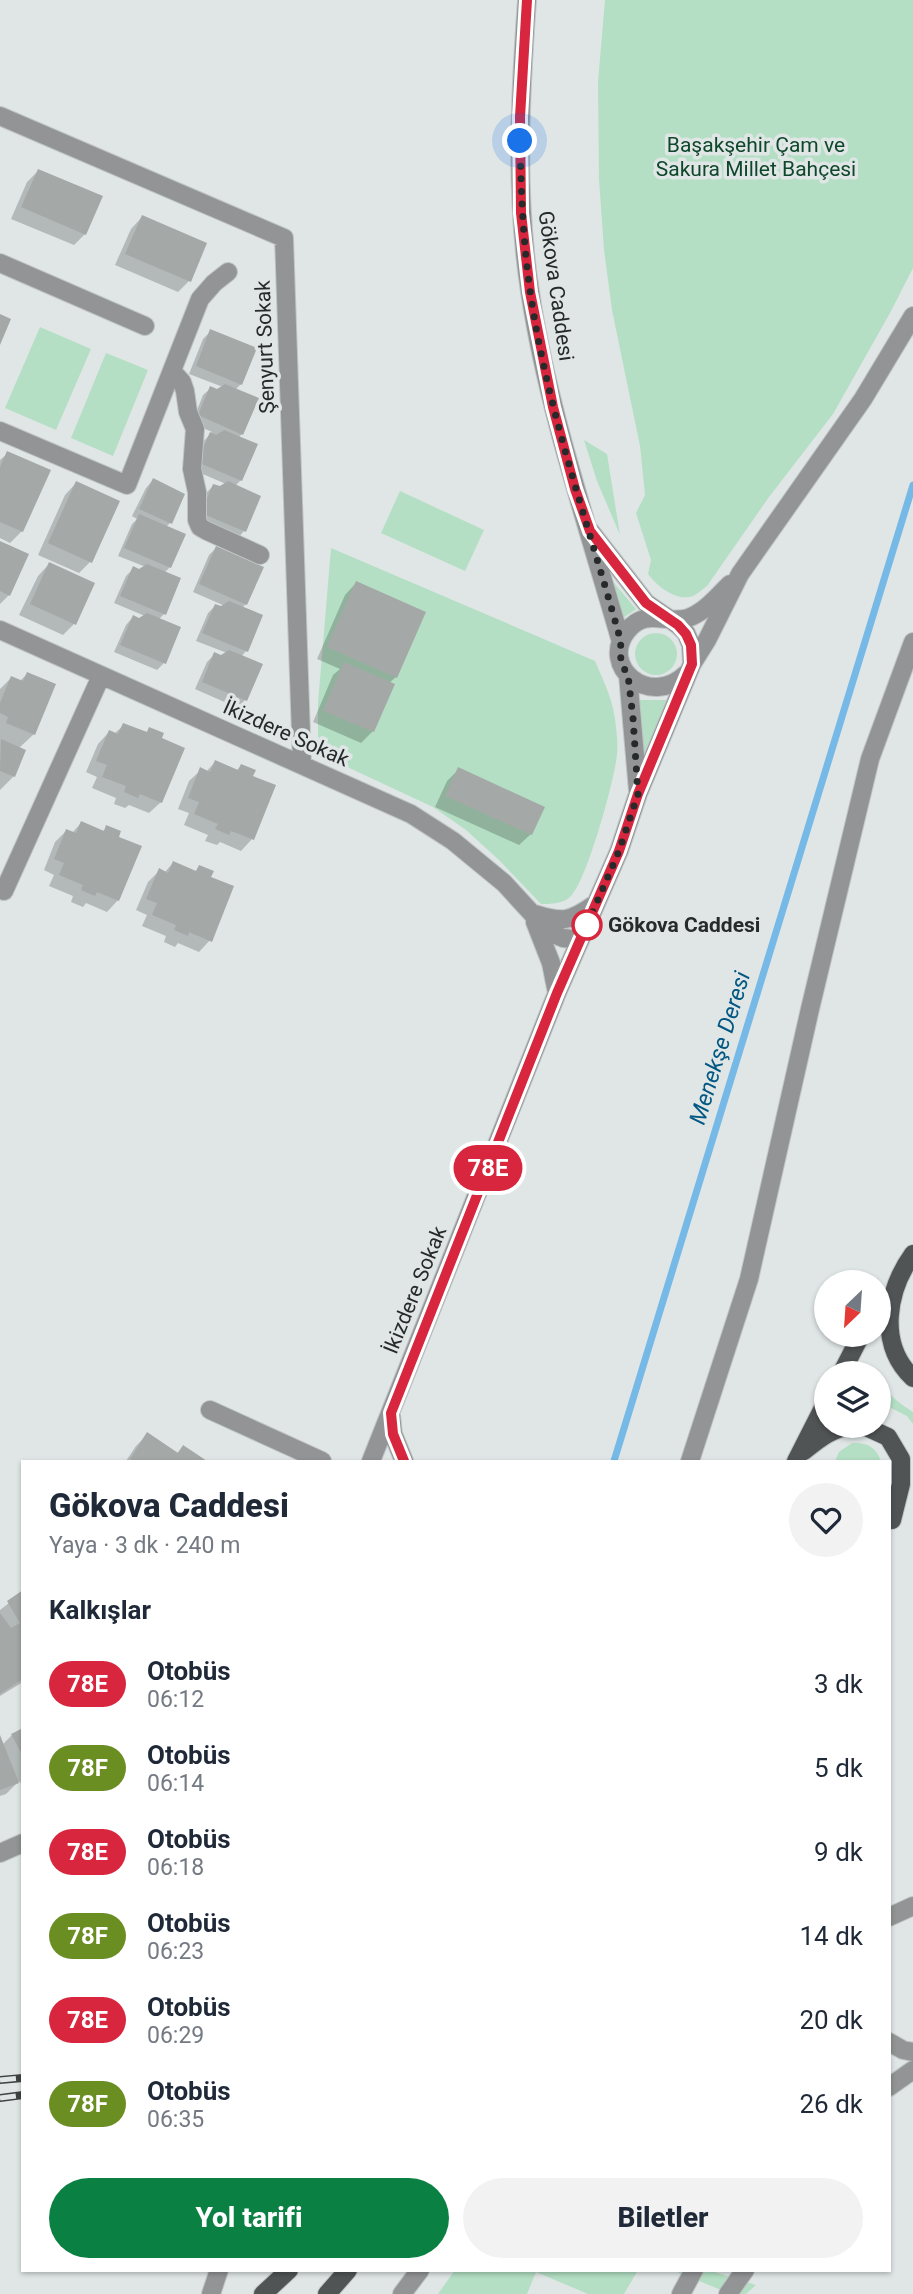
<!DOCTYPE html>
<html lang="tr">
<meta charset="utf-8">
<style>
:root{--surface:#fff;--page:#f2f2f3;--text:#1f2937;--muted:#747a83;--accent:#0b8043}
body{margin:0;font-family:Roboto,sans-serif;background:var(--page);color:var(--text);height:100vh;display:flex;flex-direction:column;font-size:26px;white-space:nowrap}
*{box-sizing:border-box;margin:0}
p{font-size:23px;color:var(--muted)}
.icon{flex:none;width:38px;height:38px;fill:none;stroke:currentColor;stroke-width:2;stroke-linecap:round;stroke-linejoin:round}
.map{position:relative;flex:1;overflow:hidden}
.panel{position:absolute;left:21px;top:1460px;width:870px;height:812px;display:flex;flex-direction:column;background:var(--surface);border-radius:0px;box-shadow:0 2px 5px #0004}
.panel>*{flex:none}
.badge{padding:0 14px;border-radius:23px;font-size:24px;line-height:46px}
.needle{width:46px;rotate:205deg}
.fabs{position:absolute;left:814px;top:1270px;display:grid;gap:14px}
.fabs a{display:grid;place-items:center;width:77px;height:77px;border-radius:50%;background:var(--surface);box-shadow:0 2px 5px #0004;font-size:35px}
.you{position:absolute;width:35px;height:35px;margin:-18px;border:5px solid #fff;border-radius:50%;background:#1a73e8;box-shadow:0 0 0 10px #1a73e833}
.map>.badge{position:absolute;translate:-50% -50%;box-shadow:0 0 0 4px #fff}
h2{padding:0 28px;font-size:26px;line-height:63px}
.round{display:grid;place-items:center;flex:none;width:74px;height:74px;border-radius:37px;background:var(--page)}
.summary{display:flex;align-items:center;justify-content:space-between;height:119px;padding:0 28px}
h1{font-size:33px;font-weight:800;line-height:52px}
.primary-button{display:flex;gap:14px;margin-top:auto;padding:14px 28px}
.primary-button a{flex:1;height:80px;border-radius:42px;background:var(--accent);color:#fff;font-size:28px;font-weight:800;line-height:80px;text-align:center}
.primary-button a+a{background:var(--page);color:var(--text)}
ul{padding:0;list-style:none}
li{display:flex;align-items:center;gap:21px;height:84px;padding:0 28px}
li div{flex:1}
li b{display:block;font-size:26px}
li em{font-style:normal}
li .badge{min-width:77px;font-weight:700;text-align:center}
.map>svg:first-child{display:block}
.green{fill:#b4dfc4}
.shadow{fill:#0003}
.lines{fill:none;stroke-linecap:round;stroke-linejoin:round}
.stream{stroke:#76b9e6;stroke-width:7}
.building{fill:#a4a9a8}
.minor-casing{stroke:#bfc4c4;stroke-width:20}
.major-casing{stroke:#bfc4c4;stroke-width:20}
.minor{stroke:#929495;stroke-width:18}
.major{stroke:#505455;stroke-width:18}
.rail-casing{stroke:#404343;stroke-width:8}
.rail{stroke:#e0e6e6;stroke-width:5;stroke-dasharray:16;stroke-linecap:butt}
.line-casing{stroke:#fff;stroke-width:16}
.line{stroke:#d7263d;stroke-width:10}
.walk{stroke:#272a2a;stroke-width:7;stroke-dasharray:0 12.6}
.stop-dot{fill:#fff;stroke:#d7263d;stroke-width:3.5}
.labels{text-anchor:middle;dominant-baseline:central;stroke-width:7;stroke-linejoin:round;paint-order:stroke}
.park-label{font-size:21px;fill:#0f472b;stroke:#e0e6e6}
.street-label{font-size:21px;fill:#272a2a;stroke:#e0e6e6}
.stop-label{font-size:21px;font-weight:bold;fill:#272a2a;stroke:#e0e6e6;text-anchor:start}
.water-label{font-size:23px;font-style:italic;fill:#025883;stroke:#e0e6e6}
</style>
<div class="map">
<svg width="913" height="2294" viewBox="0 0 913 2294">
<rect width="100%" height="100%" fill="#e0e6e6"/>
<path class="green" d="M605 0H913V268L890 313 833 414 769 497 707 586C703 589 697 594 693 596 676 602 657 586 648 574L651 560 636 513 645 495 640 446 612 310 604 250 599 179 598 82Z
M40 327 91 349 56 430 5 408Z
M106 353 148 370 113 456 71 438Z
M584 440 607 454 620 535 597 481Z
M400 491 484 530 465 571 381 533Z
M331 548 595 661C605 684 614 702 616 727 617 736 618 745 617 754 615 779 587 880 571 896 563 904 551 904 541 904L499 860 466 830 433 807 343 765 326 752 318 736V703Z
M604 565 614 583 636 609 620 620Z
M635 654a21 21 0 1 1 42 0a21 21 0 1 1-42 0Z
M639 700H670L642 767Z
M878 1379C886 1393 900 1404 913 1412V1424L907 1416 879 1402Z
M852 1443C867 1442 876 1447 881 1461H835L839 1452Z
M455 2270H638L624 2294H588L536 2272 527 2294H438Z
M672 2270H708L756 2285 746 2294H731Z"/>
<path class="shadow" d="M38 171 85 234 74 245 11 219 27 182Z
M142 217 189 281 178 292 115 265 131 229Z
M211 331 241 384 235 390 242 434 238 438 241 480 235 486 259 497 244 531 237 539 194 521 206 493 213 486 220 488 226 484 191 469 203 442 212 432 192 423 203 395 211 388 217 390 223 387 189 374 203 339Z
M8 453 22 531 10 543 0 538V460Z
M153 480 170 523 166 527 170 567 164 573V614L159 619 164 663 157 670 114 652 126 625 133 617 140 620 145 616 114 603 126 576 133 569 139 571 146 567 118 556 132 524 137 519 132 516 146 488Z
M76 483 90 562 79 573 38 555 65 495Z
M0 543 9 595 0 604Z
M216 548 246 604 242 608 246 651 241 657 245 700 238 708 195 689 207 662 215 654 221 657 227 653 196 641 208 613 215 606 222 608 225 606 193 592 209 555Z
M49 564 74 624 63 635 19 615 38 576Z
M356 583 396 677 389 683 373 731 361 743 313 722 333 675 340 669 317 659 345 595Z
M27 674 34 734 19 748 14 776 0 790V689L11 678 20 681Z
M124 725 145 734 149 729 161 802 149 813 129 805 125 808 114 804 116 798 92 788 97 777 86 772 98 744 109 732 114 734Z
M215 762 236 771 241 766 251 777 252 839 241 851 220 842 217 845 205 841 208 835 184 825 189 813 178 809 189 781 201 770 206 772Z
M458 770 531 834 519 845 435 807 447 781Z
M81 823 102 832 107 827 117 838 118 900 107 912 86 903 83 907 71 902 73 896 49 886 54 875 44 870 55 842 66 831 72 833Z
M173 863 195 872 199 867 209 878 210 940 199 952 178 943 175 947 164 942 166 936 142 926 147 915 136 910 148 882 159 871 164 873Z
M147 1435 176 1454 183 1447 204 1461H126L136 1446Z
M23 1592V1682L0 1696V1610Z
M23 1730V1786L19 1781 6 1794 0 1796V1742L2 1745 12 1735Z"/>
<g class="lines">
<path class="stream" d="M614 1461 913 485"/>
</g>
<path class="building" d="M38 169 103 196 86 235 21 207Z
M142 215 207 243 191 282 125 254Z
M0 314 11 319 0 345Z
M210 329 257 348 242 385 196 366Z
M225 384 259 398 243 435 198 415 210 386 217 389Z
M224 430 258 444 242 481 197 462 210 432 216 435Z
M7 451 51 470 23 532 0 522V467Z
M153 478 185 494 172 524 139 509Z
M76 481 120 501 92 563 48 543Z
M228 481 261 496 246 532 201 513 213 484 220 486Z
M139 514 186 534 171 568 124 548Z
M0 541 29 554 10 596 0 591Z
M216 546 264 567 247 605 199 584Z
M49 562 95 583 76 625 30 604Z
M147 564 181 578 166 615 120 596 133 566 139 569Z
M356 581 426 612 397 678 327 647Z
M229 601 263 615 248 652 202 633 215 604 221 606Z
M147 613 181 627 166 664 120 645 133 615 139 618Z
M229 650 263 664 247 701 202 682 214 652 221 655Z
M344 662 395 684 374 732 323 711Z
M27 672 56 684 35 735 6 723 8 717 0 713V703L11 676 23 681Z
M123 723 147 732 149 727 164 733 162 738 185 748 162 803 140 794 138 798 124 792 126 786 102 777 107 765 96 761 109 730 118 734Z
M1 739 26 750 15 777 0 771Z
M215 760 238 770 241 764 256 770 253 776 276 785 254 840 231 831 229 835 215 829 218 824 194 814 199 802 188 798 200 767 210 772Z
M458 767 545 807 532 835 445 796Z
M81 821 104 831 106 825 121 831 119 837 142 846 119 901 97 892 95 896 81 890 83 885 59 875 64 863 54 859 66 829 76 833Z
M173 861 196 871 199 865 214 871 211 877 234 886 212 942 189 932 188 936 174 930 176 925 152 915 157 903 146 899 159 868 168 873Z
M147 1432 178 1453 183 1445 207 1461H133L130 1459Z
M23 1590V1679L0 1694V1613L11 1628 20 1623 7 1601Z
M23 1728V1756L11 1734Z
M0 1735 19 1783 0 1790Z"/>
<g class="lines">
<g class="minor-casing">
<path id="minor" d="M527 0C520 97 515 195 530 292 548 411 588 526 621 642
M0 116 284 238 302 764
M0 263 145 326
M172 371 182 382 185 391 188 412 195 429 192 469 197 492V520L200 527 207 531 260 555
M0 431 127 485 200 299 214 283 228 272
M0 630 411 814 453 841 504 883 549 932 563 938 580 940
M692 664 707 640 740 574 863 399 913 316
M686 674C649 709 599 666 627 631 646 607 666 625 688 618 705 612 718 596 730 584
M628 675 638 791
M0 889 4 891 101 676
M535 914C563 923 571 921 595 904
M535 922 551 963 557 993
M210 1410 322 1461
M391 1415 393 1434 404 1461
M371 1461 557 993 619 851 638 794 692 664 691 645 686 633 678 625 646 603 590 531
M690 1461 749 1279 810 1009 870 759 913 642
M0 1853 23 1843
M889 1917 913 1906
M889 2042 903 2050 913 2052
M889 2087 913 2070
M211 2294 219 2270
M402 2294 420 2270
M681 2294 694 2270
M728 2294 745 2270"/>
</g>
<g class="major-casing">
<path id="major" d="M913 1254C887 1290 877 1344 913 1378
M841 1374 861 1335
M864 1426 888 1437 901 1459V1484L892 1520
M804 1451C819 1439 832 1428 852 1426
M796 1461 826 1402
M263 2294 289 2270
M327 2294 348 2270"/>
</g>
<use href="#minor" class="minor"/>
<use href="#major" class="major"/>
<g class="rail-casing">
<path id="rail" d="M0 2080 23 2078
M0 2098 23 2095"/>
</g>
<use href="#rail" class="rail"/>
</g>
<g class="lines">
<g class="line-casing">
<path id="line" d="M404 1461 393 1434 391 1413 557 993 619 851 638 794 692 664 691 645 686 634 678 625 646 603 590 531 575 489 553 407 530 292 521 213 520 117 527 0"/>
</g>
<use href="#line" class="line"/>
<path class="walk" d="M520 141C521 191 523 241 530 290 547 411 589 525 621 642L620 653 622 665 628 675 633 718 638 794 619 851 587 925"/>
</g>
<circle class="stop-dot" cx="587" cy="925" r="14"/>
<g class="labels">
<g class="park-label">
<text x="756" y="145">Başakşehir Çam ve<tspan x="756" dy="24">Sakura Millet Bahçesi</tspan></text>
</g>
<g class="street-label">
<text transform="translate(556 286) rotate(82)">Gökova Caddesi</text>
<text transform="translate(265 347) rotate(-92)">Şenyurt Sokak</text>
<text transform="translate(286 733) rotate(24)">İkizdere Sokak</text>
<text transform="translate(415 1290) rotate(-68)">İkizdere Sokak</text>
</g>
<g class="stop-label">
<text x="608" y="925">Gökova Caddesi</text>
</g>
<g class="water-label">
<text transform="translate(720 1048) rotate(-73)">Menekşe Deresi</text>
</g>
</g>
</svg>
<div class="fabs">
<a><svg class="needle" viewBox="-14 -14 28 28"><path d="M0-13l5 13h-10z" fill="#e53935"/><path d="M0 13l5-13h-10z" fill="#747a83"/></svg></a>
<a><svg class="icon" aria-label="layers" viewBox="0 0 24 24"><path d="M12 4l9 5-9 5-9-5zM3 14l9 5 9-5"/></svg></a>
</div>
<div class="you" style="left:520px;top:141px"></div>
<b class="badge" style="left:488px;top:1168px;background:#d7263d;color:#fff">78E</b>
<section class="panel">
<div class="summary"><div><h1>Gökova Caddesi</h1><p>Yaya · 3 dk · 240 m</p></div><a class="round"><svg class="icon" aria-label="heart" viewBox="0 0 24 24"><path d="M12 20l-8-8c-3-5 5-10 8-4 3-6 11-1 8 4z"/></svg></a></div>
<h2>Kalkışlar</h2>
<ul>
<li><span class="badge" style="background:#d7263d;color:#fff">78E</span><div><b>Otobüs</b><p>06:12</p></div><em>3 dk</em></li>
<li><span class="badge" style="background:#6b8e23;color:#fff">78F</span><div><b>Otobüs</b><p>06:14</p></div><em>5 dk</em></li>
<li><span class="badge" style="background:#d7263d;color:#fff">78E</span><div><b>Otobüs</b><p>06:18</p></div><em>9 dk</em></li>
<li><span class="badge" style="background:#6b8e23;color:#fff">78F</span><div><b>Otobüs</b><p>06:23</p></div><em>14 dk</em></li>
<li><span class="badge" style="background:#d7263d;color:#fff">78E</span><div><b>Otobüs</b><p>06:29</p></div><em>20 dk</em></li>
<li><span class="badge" style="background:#6b8e23;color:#fff">78F</span><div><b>Otobüs</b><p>06:35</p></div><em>26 dk</em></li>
</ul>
<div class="primary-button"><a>Yol tarifi</a><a>Biletler</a></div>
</section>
</div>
